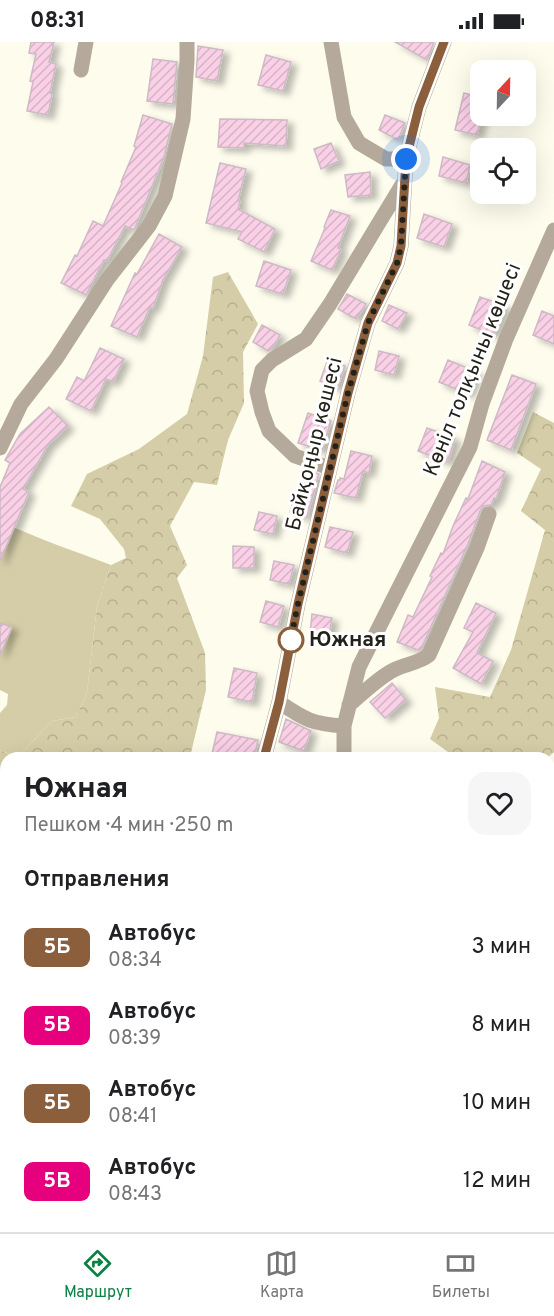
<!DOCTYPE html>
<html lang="ru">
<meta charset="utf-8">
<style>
:root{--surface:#fff;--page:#f6f6f6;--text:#202124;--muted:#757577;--line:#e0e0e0;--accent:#0b8043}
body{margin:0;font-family:Overpass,sans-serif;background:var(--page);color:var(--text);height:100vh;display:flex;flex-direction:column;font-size:22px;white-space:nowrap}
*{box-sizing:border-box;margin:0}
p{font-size:20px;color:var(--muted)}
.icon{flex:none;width:33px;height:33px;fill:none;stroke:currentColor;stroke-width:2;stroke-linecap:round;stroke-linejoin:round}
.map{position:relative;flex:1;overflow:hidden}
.sheet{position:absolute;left:0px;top:710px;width:555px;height:482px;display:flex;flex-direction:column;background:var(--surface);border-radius:18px 18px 0 0;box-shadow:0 6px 24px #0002}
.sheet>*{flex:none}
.badge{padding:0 12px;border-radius:9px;font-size:21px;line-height:39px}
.needle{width:39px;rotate:22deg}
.tools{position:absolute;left:470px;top:18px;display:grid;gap:12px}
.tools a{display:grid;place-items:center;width:66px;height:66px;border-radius:12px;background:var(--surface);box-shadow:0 6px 24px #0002;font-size:30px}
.you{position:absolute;width:30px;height:30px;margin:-15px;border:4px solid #fff;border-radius:50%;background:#1a73e8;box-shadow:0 0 0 9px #1a73e833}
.map>.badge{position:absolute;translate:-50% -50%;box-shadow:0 0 0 3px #fff}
h2{padding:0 24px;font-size:22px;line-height:54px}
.round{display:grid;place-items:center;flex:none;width:63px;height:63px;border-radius:18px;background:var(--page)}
.overview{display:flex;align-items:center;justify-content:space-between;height:102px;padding:0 24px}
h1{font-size:28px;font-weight:800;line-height:45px}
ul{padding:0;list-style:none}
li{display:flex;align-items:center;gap:18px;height:78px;padding:0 24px}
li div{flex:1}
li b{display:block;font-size:22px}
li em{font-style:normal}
li .badge{min-width:66px;font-weight:700;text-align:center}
.status{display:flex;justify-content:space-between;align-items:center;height:42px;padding:0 30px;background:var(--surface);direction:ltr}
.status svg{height:16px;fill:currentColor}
.dock{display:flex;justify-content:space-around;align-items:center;height:84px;border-top:2px solid var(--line);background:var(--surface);font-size:16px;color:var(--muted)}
.dock a{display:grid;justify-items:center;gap:3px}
.dock .selected{color:var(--accent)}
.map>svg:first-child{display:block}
.green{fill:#d4cda7}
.forest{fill:url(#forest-crowns)}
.building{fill:url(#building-hatch);stroke:#ccbac4;stroke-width:1.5;filter:url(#shadow)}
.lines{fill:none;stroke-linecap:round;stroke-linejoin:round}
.minor{stroke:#b4a99a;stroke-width:15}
.line-casing{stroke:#fff;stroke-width:14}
.line{stroke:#8b5e3c;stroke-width:9}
.walk{stroke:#22211a;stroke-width:6;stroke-dasharray:0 10.8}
.stop-dot{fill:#fff;stroke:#8b5e3c;stroke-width:3}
.labels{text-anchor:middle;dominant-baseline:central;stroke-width:6;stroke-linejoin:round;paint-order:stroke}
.street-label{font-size:21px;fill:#22211a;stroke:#fff}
.stop-label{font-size:21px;font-weight:bold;fill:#22211a;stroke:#fff;text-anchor:start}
</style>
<div class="status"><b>08:31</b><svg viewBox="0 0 49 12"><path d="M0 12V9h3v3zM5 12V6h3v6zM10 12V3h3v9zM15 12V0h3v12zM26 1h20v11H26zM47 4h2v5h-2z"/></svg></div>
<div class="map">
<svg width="554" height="1190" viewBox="0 0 554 1190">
<defs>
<pattern id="forest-crowns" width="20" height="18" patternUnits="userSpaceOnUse" patternTransform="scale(1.5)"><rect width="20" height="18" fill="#d4cda7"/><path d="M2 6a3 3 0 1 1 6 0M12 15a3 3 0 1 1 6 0" fill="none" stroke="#b6b08f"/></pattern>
<pattern id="building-hatch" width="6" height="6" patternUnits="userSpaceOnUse" patternTransform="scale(1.5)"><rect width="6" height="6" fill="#fad0e7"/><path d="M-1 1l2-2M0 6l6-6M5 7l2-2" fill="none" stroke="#d6b2c6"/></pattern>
<filter id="shadow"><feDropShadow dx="6" dy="4" stdDeviation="3" flood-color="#0004"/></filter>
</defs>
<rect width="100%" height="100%" fill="#fefced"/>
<path class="green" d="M0 479C36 496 74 509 111 523L97 564 87 650 76 675 52 679 18 715 0 708V671L7 663 8 652 0 648Z"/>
<path class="forest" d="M228 230 258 282 243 310 244 361 228 398 217 443 194 440 170 484 187 523 177 536 205 611 206 648 190 715H18L52 679 76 675 87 650 97 564 111 523 126 516 124 507 100 477 71 464 87 432 139 407 187 372 203 314 213 235Z
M533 370 554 381V710L548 715H455L430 697 439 676 435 645 490 655 511 608 545 488 521 469 541 427 517 411Z
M0 708 17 715 6 716V835L0 832Z
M6 886V1170L0 1161V892Z
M16 1185H202V1190H19Z"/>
<path class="building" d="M31 0H54L49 20 56 22 50 51 52 52 48 73 27 69 33 40 30 39 36 12 29 11Z
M395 0H434L427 18Z
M198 4 223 8 217 39 196 35Z
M266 13 291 20 283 49 258 43Z
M153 17 177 20 173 62 147 59Z
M464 51 480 55V74H482L477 93 455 88Z
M143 73 172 82 164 115 135 186 134 188 125 184 107 219 104 218 86 253 61 241 75 213 77 214 93 179 103 184 122 141 121 140 136 105 134 104Z
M385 73 405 81 398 98 379 88Z
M220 77 287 78 286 104 244 101V106L218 105Z
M331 101 339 119 321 127 314 107Z
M443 115 470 123 466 141 439 134Z
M220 121 246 127 238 159H240L238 167 275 187 264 210 238 197 242 190 206 181Z
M370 130 371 153 348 155 345 133Z
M331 168 350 174 338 206 341 208 332 228 311 219 325 186 324 185Z
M424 172 452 182 444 205 417 196Z
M159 192 182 205 163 238 153 266 150 265 137 295 111 284 135 231 137 232Z
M264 219 291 228 283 252 256 244Z
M347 252 366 262 356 277 338 267Z
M480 255 506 264 494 293 469 283Z
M389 263 407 271 398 287 382 279Z
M542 269 554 274V302L533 293Z
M262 283 280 293 272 307 268 309 253 300Z
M100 306 124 317 113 340 106 337 91 369 66 357 77 335 84 339Z
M379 309 399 314 394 333 375 328Z
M328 317 345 324 337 346 320 339Z
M448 318 477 330 468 352 439 340Z
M512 333 536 342 511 408 487 398Z
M49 365 68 384 48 403 23 447 29 450 0 519V445L10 421 5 418 20 392Z
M308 371 331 379 322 408 298 401Z
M427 386 455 396 448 420 418 409Z
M351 409 372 414 369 431 363 429 356 456 334 451 338 438H340V436L344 437Z
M482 419 505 430 496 457 494 456 491 463 483 464 480 469 468 502 421 607 418 608 397 600 408 573 413 575 432 535 430 534 441 511 443 512 453 484 466 456 468 457Z
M305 428 319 432 307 475 290 470 295 453 297 454Z
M259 470 277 474 273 492 254 488Z
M330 485 353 490 347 511 325 505Z
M233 504 254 505V526H233Z
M274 519 294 523 289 542 270 538Z
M266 559 284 564 278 585 260 580Z
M476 561 496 571 477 611 493 619 481 642 453 626 473 590 464 586Z
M312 572 332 576 329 595 310 593Z
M0 581 12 585 0 613Z
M234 626 257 631 252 660 228 655Z
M392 641 406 658 385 676 370 660Z
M286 677 311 689 304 709 279 700Z
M217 690 258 698 254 716H227L212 712Z"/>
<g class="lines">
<path class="minor" d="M331 0 344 75 359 101 386 117H406
M81 28 86 0
M0 406 21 362 56 317 107 238 149 184 165 154 183 77 187 19V0
M330 426 295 414 269 389 262 370 257 349 262 328 272 318 306 297 330 262 377 184 402 143
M279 660C305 678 313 682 344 684
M349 663C362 652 375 639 390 630 402 622 418 622 429 613L477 506 489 472
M264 716 279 660 298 562 348 351 368 281 397 221 401 204 406 117 419 65 444 0
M344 716V684L359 625 470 405 482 362 506 297 554 188
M549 796 554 792
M549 1126 554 1132
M195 1185V1190"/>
</g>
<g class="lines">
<g class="line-casing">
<path id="line" d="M264 716 279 660 298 562 348 351 368 281 397 221 401 204 406 117 419 65 444 0"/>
</g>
<use href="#line" class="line"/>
<path class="walk" d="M291 598 290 601 298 562 348 351 368 281 397 221 401 204 406 117"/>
</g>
<circle class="stop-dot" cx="291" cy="598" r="12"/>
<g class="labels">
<g class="street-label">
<text transform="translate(473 328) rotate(-68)">Көніл толқыны көшесі</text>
<text transform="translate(315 402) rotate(-76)">Байқоңыр көшесі</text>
</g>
<g class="stop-label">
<text x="309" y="598">Южная</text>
</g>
</g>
</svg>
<div class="tools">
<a><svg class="needle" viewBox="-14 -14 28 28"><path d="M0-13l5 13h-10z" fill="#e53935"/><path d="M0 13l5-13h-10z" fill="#757577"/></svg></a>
<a><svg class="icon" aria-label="locate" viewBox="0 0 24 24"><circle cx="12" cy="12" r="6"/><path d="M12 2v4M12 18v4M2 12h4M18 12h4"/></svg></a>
</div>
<div class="you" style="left:406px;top:117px"></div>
<section class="sheet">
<div class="overview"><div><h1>Южная</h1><p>Пешком · 4 мин · 250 m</p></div><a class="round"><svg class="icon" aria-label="heart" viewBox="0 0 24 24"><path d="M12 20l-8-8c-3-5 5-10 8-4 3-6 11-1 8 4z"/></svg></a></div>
<h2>Отправления</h2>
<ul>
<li><span class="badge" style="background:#8b5e3c;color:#fff">5Б</span><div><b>Автобус</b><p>08:34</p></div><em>3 мин</em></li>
<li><span class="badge" style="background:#e6007e;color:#fff">5В</span><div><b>Автобус</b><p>08:39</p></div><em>8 мин</em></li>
<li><span class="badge" style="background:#8b5e3c;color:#fff">5Б</span><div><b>Автобус</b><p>08:41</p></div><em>10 мин</em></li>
<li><span class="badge" style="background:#e6007e;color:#fff">5В</span><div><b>Автобус</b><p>08:43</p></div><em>12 мин</em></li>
</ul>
</section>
</div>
<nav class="dock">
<a class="selected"><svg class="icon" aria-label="directions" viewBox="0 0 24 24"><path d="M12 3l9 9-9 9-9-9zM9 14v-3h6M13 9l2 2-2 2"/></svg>Маршрут</a>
<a><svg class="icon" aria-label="map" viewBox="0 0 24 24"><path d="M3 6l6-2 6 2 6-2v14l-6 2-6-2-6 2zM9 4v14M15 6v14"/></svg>Карта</a>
<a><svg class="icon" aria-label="tickets" viewBox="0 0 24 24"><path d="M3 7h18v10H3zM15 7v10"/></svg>Билеты</a>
</nav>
